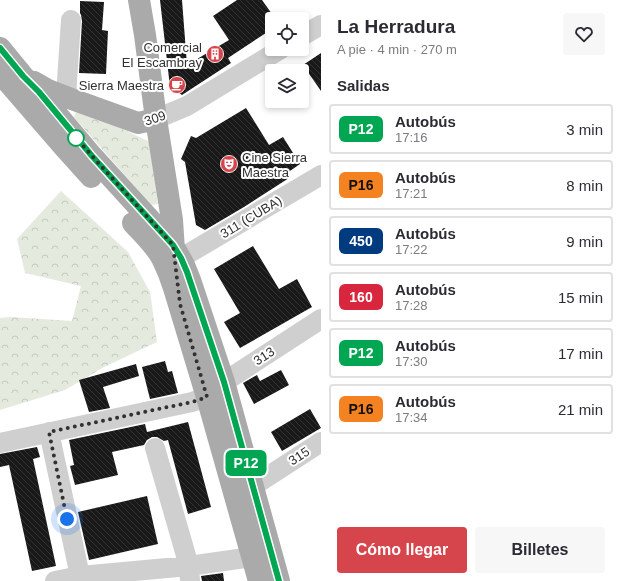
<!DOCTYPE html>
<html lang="es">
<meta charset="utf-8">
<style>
:root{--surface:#fff;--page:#f7f7f7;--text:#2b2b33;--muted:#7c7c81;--line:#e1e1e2;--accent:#d7454c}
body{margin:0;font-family:Arial,sans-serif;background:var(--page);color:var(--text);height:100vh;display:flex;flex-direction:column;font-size:15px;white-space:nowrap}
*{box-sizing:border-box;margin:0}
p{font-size:13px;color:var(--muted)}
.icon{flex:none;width:22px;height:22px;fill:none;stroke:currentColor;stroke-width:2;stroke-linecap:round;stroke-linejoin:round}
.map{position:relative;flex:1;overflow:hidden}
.details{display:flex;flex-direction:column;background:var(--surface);width:300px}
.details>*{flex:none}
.badge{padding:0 8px;border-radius:6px;font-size:14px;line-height:26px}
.tools{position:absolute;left:265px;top:12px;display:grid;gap:8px}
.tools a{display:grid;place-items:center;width:44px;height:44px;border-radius:4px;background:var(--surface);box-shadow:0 2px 6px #0003;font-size:20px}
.you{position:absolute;width:20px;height:20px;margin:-10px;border:3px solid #fff;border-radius:50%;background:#1a73e8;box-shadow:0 0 0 6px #1a73e833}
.map>.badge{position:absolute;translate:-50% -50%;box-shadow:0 0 0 2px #fff}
h2{padding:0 16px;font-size:15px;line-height:36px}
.round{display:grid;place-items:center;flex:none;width:42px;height:42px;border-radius:4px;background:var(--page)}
.summary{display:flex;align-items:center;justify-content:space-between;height:68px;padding:0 16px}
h1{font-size:19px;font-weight:600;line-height:30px}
.cta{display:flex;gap:8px;margin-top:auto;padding:8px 16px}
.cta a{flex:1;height:46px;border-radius:4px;background:var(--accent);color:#fff;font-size:16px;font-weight:600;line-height:46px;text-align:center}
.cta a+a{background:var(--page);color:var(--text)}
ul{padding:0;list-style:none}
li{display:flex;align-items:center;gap:12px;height:50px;margin:0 8px 6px;padding:0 8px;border:2px solid var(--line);border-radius:4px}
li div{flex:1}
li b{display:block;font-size:15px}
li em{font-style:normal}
li .badge{min-width:44px;font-weight:700;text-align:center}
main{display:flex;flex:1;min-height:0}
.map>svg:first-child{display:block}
.forest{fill:url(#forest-crowns)}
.building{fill:url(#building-back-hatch)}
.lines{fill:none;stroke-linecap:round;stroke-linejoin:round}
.minor{stroke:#cfcfcf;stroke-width:20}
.major{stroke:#aaa;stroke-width:22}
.line-casing{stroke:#fff;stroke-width:9}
.line{stroke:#00a651;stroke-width:6}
.walk{stroke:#323232;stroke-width:4;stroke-dasharray:0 7.2}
.stop-dot{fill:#fff;stroke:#00a651;stroke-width:2}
.labels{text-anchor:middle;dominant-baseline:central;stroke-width:4;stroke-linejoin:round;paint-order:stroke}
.poi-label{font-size:13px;fill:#323232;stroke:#fff;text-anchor:end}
.street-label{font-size:13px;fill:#323232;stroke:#fff}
</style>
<main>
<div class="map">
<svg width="321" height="581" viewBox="0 0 321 581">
<defs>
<pattern id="forest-crowns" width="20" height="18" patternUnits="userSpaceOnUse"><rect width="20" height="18" fill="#e4eade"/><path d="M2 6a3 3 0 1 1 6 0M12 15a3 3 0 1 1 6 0" fill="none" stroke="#c4c9bf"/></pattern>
<pattern id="building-back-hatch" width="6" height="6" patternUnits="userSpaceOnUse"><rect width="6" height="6" fill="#191919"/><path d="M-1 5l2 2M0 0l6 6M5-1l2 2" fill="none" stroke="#323232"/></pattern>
</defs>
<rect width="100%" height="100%" fill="#fff"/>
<path class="forest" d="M82 110 150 142 158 204 151 205 74 117 76 112Z
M61 191 128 252 150 292 157 342 104 367 65 390 0 410V318L10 317 72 321 81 286 25 273 17 239Z"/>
<path class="building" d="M160 0H182L187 65 229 40 213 16 237 0H262L272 14V29L228 58 231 63 182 95 170 87Z
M80 1 104 2 102 30 108 31 106 74 79 73 82 21 81 15 80 13Z
M321 53V91L303 65Z
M246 108 269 145 283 137 300 164 287 173 289 178 244 207 205 230 196 225 185 162 181 159 191 136 196 138Z
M253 246 279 289 297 279 312 307 240 348 224 322 240 313 214 269Z
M165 361 168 372 172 371 178 393 150 399 142 367Z
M136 364 139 376 103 387 110 408 89 412 79 380Z
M281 370 289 385 254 404 243 383 257 375 260 381Z
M310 409 321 428 282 451 271 432Z
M188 422 211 507 188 514 168 440 164 441 157 437H152L147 440 144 445 112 452 118 475 75 485 70 466 74 465 69 440 145 424 147 432Z
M37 447 40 457 33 459 56 566 32 571 9 465 0 467V454Z
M147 496 158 544 89 560 78 512Z
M223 573 224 581H202L201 576Z"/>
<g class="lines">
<path class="minor" d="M302 36 321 25
M66 97 71 20
M156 119 187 106 281 49
M181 258 321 175
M208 388 224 382 321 319
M49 432 80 576
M0 443 192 402 207 397
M155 448 189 566 190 581
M239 493 253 486 321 442
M55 581 80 576 189 566 252 557"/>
<path class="major" d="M139 0 145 35 156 119 172 220 174 250
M0 48 23 76 39 93 92 156 173 245 184 265 190 280 224 382 279 581
M0 73 65 148 91 177
M34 82 48 90 66 97 138 123 156 119
M133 223C143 234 155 245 162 258 167 268 171 278 174 288L207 397 259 581"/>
</g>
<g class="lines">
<g class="line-casing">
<path id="line" d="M0 48 23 76 39 92 92 156 173 245 181 258 187 272 224 382 279 581"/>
</g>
<use href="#line" class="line"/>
<path class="walk" d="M67 519 49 432 192 402 207 397 180 304 173 245 92 156 74 135 76 138"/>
</g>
<defs>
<g id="building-disc" transform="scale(0.9)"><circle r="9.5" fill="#d7454c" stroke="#fff"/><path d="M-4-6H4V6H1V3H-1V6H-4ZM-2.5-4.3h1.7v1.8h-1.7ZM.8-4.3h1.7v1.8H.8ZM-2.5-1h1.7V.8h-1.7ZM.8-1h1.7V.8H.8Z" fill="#fff"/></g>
<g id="cafe-disc" transform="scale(0.9)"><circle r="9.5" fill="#d7454c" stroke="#fff"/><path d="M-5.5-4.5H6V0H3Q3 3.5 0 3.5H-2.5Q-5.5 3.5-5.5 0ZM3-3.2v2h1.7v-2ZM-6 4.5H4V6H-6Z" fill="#fff"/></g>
<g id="theatre-disc" transform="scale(0.9)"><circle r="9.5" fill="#d7454c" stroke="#fff"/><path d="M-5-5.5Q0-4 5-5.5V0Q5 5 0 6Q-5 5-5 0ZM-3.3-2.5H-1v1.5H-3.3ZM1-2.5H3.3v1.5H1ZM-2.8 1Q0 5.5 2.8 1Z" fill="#fff"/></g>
</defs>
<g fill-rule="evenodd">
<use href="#building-disc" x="215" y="54"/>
<use href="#cafe-disc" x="177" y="85"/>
<use href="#theatre-disc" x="229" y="164"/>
</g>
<circle class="stop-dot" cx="76" cy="138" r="8"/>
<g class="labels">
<g class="poi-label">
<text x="202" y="47">Comercial<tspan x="202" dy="15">El Escambray</tspan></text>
<text x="164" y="85">Sierra Maestra</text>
<text x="242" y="157" text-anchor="start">Cine Sierra<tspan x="242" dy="15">Maestra</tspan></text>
</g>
<g class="street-label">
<text transform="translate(155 118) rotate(-18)">309</text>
<text transform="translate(251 217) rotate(-31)">311 (CUBA)</text>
<text transform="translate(264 356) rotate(-33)">313</text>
<text transform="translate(299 456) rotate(-33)">315</text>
</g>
</g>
</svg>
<div class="tools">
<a><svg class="icon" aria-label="locate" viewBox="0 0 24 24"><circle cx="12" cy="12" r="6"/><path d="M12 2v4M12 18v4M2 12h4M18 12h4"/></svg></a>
<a><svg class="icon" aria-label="layers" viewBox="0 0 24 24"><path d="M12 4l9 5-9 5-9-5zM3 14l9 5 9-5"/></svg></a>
</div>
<div class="you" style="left:67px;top:519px"></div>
<b class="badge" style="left:246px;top:463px;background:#00a651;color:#fff">P12</b>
</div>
<section class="details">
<div class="summary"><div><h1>La Herradura</h1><p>A pie · 4 min · 270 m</p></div><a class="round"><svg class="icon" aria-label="heart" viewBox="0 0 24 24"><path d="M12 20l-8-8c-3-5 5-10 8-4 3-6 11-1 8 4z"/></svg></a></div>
<h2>Salidas</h2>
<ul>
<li><span class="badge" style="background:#00a651;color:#fff">P12</span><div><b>Autobús</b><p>17:16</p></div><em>3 min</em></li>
<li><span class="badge" style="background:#f58220;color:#111">P16</span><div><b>Autobús</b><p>17:21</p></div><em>8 min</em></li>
<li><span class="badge" style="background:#003b80;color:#fff">450</span><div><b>Autobús</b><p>17:22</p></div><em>9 min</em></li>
<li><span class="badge" style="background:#d7263d;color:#fff">160</span><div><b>Autobús</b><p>17:28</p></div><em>15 min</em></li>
<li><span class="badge" style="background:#00a651;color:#fff">P12</span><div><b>Autobús</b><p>17:30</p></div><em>17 min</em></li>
<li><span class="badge" style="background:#f58220;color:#111">P16</span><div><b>Autobús</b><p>17:34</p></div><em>21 min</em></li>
</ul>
<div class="cta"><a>Cómo llegar</a><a>Billetes</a></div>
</section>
</main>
